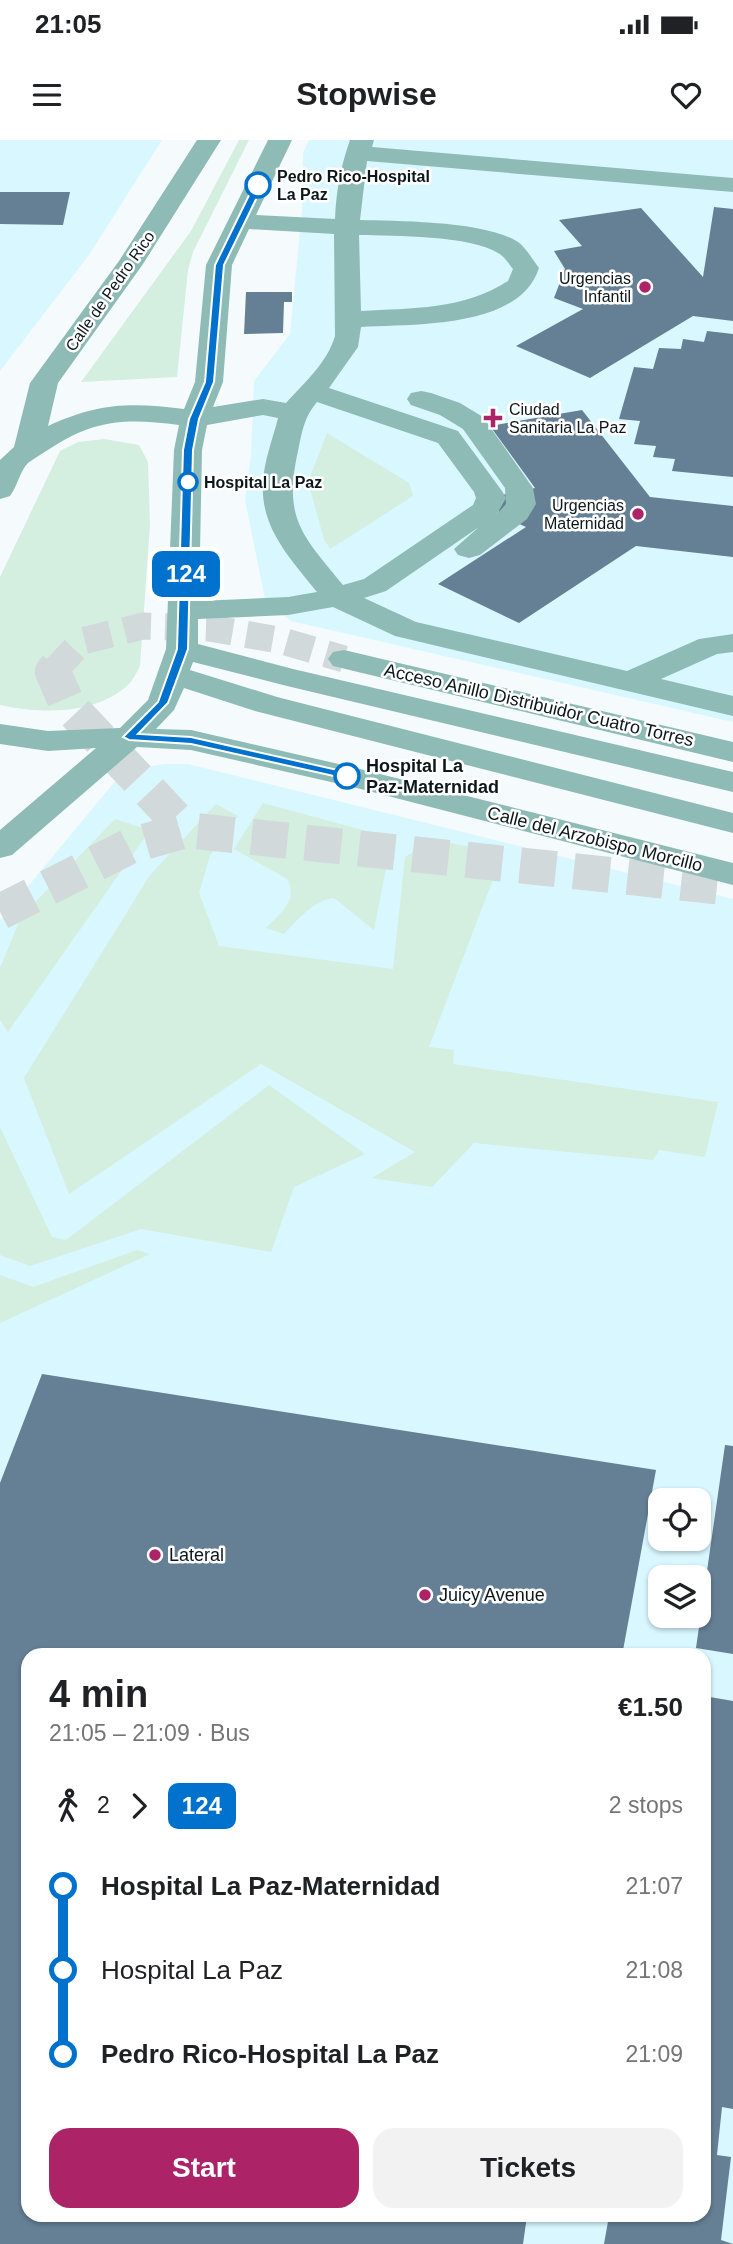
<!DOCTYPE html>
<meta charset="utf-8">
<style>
:root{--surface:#fff;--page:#f2f2f2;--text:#202124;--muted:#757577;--accent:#ac2467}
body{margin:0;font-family:Arial,sans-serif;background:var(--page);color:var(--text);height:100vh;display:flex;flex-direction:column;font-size:26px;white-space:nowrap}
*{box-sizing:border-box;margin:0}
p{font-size:23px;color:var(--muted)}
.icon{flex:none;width:38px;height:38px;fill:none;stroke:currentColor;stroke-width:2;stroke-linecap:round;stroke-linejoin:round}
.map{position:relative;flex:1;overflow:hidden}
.drawer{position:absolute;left:21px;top:1508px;width:690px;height:574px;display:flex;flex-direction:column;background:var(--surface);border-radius:21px;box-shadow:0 2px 5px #0004}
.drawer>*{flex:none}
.badge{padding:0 14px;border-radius:10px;font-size:24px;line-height:46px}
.controls{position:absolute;left:648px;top:1348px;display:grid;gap:14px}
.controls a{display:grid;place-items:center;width:63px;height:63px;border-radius:14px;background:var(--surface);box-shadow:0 2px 5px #0004;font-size:35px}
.map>.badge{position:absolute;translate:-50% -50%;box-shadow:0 0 0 4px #fff}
.legs{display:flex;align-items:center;gap:10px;height:77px;padding:0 28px;font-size:23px}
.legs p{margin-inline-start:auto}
.headline{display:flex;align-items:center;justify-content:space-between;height:119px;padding:0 28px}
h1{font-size:38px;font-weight:700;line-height:52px}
.primary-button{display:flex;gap:14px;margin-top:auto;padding:14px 28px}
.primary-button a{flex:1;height:80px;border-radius:21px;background:var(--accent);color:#fff;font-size:28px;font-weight:700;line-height:80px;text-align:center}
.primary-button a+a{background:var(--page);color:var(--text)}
ul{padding:0 28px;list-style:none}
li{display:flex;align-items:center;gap:24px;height:84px;font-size:26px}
li i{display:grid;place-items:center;width:10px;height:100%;margin:0 9px;background:currentColor}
li i::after{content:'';width:18px;height:18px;margin:-9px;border:5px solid;border-radius:50%;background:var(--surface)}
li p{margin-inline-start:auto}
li:first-child i{background:linear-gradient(#0000 50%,currentColor 0)}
li:last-child i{background:linear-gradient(currentColor 50%,#0000 0)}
.status{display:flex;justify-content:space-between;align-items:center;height:49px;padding:0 35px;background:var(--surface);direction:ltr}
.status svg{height:19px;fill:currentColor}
header{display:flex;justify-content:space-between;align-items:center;height:91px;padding:0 28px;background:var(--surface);font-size:32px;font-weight:700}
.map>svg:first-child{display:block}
.built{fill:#d9f7ff;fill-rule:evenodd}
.green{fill:#d4eedf}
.building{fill:#657f95}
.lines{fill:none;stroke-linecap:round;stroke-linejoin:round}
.minor-tunnel-far1{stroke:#d2d9db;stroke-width:27;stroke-dasharray:27 14;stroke-linecap:butt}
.minor-tunnel{stroke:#d2d9db;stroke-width:36;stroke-dasharray:36 18;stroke-linecap:butt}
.minor{fill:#8ebbb6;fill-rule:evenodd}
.line-1{fill:#0072ce;stroke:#fff;stroke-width:2}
.stop-1-dot{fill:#fff;stroke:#0072ce;stroke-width:3.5}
.poi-dot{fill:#ac2467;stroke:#fff;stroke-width:2.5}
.labels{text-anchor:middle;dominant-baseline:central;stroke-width:5;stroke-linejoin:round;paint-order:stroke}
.far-stop-label{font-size:16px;font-weight:bold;fill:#0c1719;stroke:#fff;text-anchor:start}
.far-poi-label{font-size:16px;fill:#0c1719;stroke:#fff;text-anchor:end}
.far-street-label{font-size:16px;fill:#0c1719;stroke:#fff}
.street-label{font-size:18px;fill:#0c1719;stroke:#fff}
.stop-label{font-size:18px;font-weight:bold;fill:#0c1719;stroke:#fff;text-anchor:start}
.poi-label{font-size:18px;fill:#0c1719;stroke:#fff;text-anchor:start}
</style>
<div class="status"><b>21:05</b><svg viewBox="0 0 49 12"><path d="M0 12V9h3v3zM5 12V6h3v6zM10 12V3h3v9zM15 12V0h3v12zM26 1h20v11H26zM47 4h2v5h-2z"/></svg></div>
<header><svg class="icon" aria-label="menu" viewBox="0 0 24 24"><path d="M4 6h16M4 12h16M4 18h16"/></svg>Stopwise<svg class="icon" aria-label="heart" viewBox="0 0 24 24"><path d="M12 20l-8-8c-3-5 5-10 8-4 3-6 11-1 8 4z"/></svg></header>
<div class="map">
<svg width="733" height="2104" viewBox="0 0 733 2104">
<rect width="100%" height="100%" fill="#f5fbfd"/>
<path class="built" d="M0 0H162L89 115 0 231Z
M309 0H733V582L291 481 265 459 245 360 251 314 254 241 290 194 302 69 303 12Z
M165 624H188L733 759V2104H0V780L117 639 138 628ZM660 1360H698V1398H660ZM660 1437H698V1475H660ZM28 1516H704V2076H28Z"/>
<path class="green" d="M239 0H249L193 112 188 130 177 237 81 242 191 91Z
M327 293 409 343 413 355 407 360 330 409 324 399 308 342Z
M104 299 139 305 148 322 150 385 140 526C137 532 133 540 128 545 95 575 41 574 0 565V437L60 311 78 302Z
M263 663 392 698 374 790 334 758C314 760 297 780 284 794L266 788C280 774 299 760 287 739L234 709Z
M216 664 238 676 210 716 199 753 219 806 393 829 405 717 434 700 503 713 429 907 454 910 453 924 718 962 705 1017 659 1010 653 1020 474 1003 432 1047 372 1038 415 1012 261 924 69 1054 24 938 150 735Z
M115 679 150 690 8 892 0 880V828L21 777Z
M269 945 365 1014 294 1047 271 1112 141 1089 30 1126 0 1115V987L52 1097 66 1100Z
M137 1110 150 1114 0 1183V1135L33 1147Z"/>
<path class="building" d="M0 52H70L63 85 0 84Z
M714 67 733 69V181L693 176 590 238 516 206 583 169 554 158 565 129 554 111 582 106 559 80 641 68 703 137Z
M246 152H292V162H284L283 193 244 194Z
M707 191 733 194V337L672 331 675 319 653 317 656 306 634 304 640 281 619 279 634 227 653 229 659 208 681 209 683 199 704 202Z
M582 270 650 357 733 366V417L636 406 519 483 438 444 526 387 498 374 502 355 535 348 490 286Z
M42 1234 656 1330 622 1516H28V2076H527L523 2104H0V1343Z
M725 1305 733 1306V1514L696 1508Z
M704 1556 733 1561V1969L722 1967 717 2015 731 2017 721 2100 733 2104H604L609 2076H704Z"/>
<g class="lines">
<path class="minor-tunnel-far1" d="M56 529 82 501 143 486 209 488 279 500 344 519"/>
<path class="minor-tunnel" d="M57 527 53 532 67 564 186 690
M0 772 130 706 186 690 733 748"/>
<path class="minor" d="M197 0H221L143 124 58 243 48 286C97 263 131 262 184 269L195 242 206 125 268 0H292L256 75 335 79C336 51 341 25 350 0H374L372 7 733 38V52L367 21 360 80C398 81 486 81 518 102 526 108 533 120 539 128 520 189 413 184 361 187L358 207 329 248 458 291 502 351 506 358 497 374 506 364 505 348 463 289 440 275 411 265 407 259 411 253 421 251 431 253 460 263 483 277 533 348 536 364 527 379 480 415 469 418 458 415 454 409 479 387 386 451 364 458 416 482 627 531 699 499 733 494V512L717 514 661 539 733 556V576L395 496 333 467 288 475 198 479V504L293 529 733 632V652L287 546 193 522 190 530 277 557 733 673V693L255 571 184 548 174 570 156 589 191 590 356 628 733 723V745L353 647 191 610 137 607 12 715 0 718V690L96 608 48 611 0 604V584L48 591 120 588 148 560 166 509 174 310 179 285C127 278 95 279 51 308 43 313 35 318 28 323 20 331 17 347 10 356L0 359V320L14 307 30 243 119 121ZM249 89 334 94 335 196C327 223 305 242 286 263L263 259 213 267 223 242 232 125ZM359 95C395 96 468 95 498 113 504 116 509 124 513 129L508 141C463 170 412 168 361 171ZM317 262 438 303 474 352 476 358 473 365 364 439 343 445C302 395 283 379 298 311 302 292 304 277 317 262ZM263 275 278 278C273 298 264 321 263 342 260 388 290 418 317 452L288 457 199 461 202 310 207 285Z
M344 510 733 602V622L333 526 328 519 333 512Z"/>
</g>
<path class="line-1" d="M255 43 263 45 224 125 214 242 199 279 193 310 188 509 168 563 138 594 191 597 351 633V638L347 639 191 604 129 600 123 597 158 562 177 509 183 310 189 279 205 242 215 125Z"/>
<g class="stop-1-dot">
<circle cx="258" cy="45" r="12"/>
<circle cx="188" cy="342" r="9"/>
<circle cx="347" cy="636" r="12"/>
</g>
<g class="poi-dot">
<circle cx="645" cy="147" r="7"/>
<path d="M489.5 267.5h7v7h7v7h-7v7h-7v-7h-7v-7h7z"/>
<circle cx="638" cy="374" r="7"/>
<circle cx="155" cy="1415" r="7"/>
<circle cx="425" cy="1455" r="7"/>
</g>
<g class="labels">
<g class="far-stop-label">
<text x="277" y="36">Pedro Rico-Hospital<tspan x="277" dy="18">La Paz</tspan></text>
<text x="204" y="342">Hospital La Paz</text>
</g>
<g class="far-poi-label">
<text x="631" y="138">Urgencias<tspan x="631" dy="18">Infantil</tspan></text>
<text x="509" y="269" text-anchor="start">Ciudad<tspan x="509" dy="18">Sanitaria La Paz</tspan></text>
<text x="624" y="365">Urgencias<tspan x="624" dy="18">Maternidad</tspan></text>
</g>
<g class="far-street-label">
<text transform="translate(110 151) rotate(-55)">Calle de Pedro Rico</text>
</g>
<g class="street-label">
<text transform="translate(539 565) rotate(13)">Acceso Anillo Distribuidor Cuatro Torres</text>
<text transform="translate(595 699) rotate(14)">Calle del Arzobispo Morcillo</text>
</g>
<g class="stop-label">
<text x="366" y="626">Hospital La<tspan x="366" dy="21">Paz-Maternidad</tspan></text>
</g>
<g class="poi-label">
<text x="169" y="1415">Lateral</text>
<text x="439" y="1455">Juicy Avenue</text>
</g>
</g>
</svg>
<div class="controls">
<a><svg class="icon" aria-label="locate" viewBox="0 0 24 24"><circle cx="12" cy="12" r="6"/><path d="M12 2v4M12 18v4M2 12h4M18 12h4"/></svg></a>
<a><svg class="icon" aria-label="layers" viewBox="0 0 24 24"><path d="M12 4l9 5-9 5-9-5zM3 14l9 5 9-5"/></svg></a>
</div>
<b class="badge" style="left:186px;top:434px;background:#0072ce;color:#fff">124</b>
<section class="drawer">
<div class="headline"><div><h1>4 min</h1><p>21:05 – 21:09 · Bus</p></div><b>€1.50</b></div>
<div class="legs"><svg class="icon" aria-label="walk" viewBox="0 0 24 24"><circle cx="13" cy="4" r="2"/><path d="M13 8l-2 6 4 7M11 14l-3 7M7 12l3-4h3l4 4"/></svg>2<svg class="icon" aria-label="forward" viewBox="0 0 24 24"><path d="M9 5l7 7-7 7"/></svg><b class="badge" style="background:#0072ce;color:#fff">124</b><p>2 stops</p></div>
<ul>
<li><i style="color:#0072ce"></i><b>Hospital La Paz-Maternidad</b><p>21:07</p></li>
<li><i style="color:#0072ce"></i><span>Hospital La Paz</span><p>21:08</p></li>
<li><i style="color:#0072ce"></i><b>Pedro Rico-Hospital La Paz</b><p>21:09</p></li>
</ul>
<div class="primary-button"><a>Start</a><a>Tickets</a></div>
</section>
</div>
